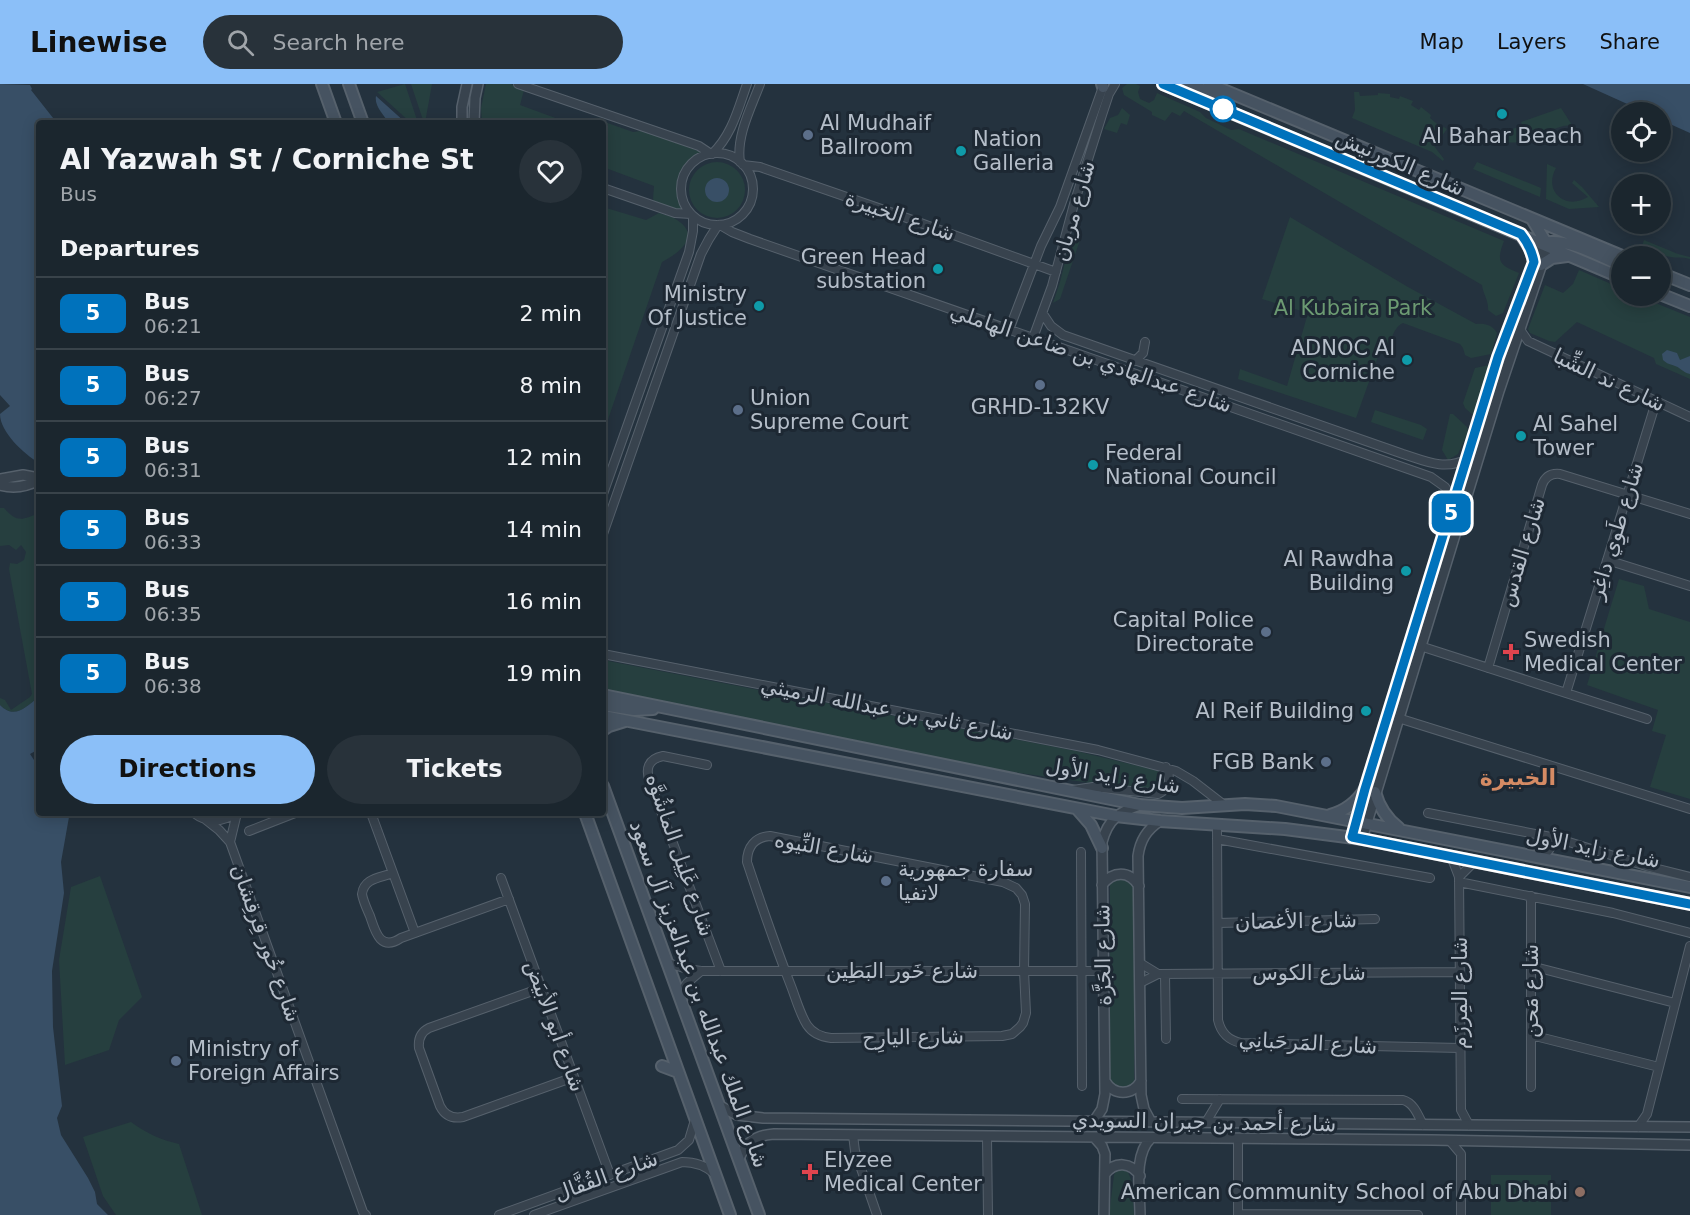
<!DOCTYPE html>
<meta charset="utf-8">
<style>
:root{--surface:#1b262e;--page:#28323a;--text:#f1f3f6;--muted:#a0a5aa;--line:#39434a;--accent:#8bbff8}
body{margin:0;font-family:"DejaVu Sans","Noto Naskh Arabic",sans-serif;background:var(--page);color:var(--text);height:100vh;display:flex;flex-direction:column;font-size:22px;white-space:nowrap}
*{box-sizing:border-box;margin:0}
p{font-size:20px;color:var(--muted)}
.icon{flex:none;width:33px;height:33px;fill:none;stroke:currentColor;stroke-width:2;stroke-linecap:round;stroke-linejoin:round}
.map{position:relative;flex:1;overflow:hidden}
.panel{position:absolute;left:36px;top:36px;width:570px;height:696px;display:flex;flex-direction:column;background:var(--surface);border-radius:6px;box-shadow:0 3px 15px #0003,0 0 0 2px var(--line)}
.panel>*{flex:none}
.badge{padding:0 12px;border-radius:9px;font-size:21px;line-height:39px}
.controls{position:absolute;left:1611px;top:18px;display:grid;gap:12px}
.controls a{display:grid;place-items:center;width:60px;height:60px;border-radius:50%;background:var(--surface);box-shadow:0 3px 15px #0003,0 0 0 2px var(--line);font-size:30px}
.map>.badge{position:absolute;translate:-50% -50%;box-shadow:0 0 0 3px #fff}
h2{padding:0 24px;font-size:22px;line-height:54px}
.round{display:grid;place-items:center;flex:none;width:63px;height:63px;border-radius:32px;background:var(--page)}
.overview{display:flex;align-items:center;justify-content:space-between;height:102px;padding:0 24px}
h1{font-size:28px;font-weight:600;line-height:45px}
.action{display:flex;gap:12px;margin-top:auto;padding:12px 24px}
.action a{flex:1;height:69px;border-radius:36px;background:var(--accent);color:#111;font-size:24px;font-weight:600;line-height:69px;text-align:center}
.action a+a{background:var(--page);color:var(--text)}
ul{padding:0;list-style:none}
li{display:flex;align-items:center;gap:18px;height:72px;padding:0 24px;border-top:2px solid var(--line)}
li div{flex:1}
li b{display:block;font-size:22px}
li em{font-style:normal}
li .badge{min-width:66px;font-weight:700;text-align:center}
header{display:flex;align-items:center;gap:36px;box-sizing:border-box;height:84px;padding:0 30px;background:var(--accent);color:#111}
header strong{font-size:28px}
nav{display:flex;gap:33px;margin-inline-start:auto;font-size:21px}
.search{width:420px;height:54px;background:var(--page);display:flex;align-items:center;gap:15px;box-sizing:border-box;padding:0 21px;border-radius:33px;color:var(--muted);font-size:22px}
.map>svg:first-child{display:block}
.green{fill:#263f3f}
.water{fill:#384f66}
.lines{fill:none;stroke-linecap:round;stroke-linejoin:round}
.minor-casing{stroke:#56616c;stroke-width:10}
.tertiary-casing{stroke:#56616c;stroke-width:12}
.secondary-casing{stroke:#56616c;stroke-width:14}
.minor{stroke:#38434e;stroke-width:8}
.tertiary{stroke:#38434e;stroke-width:9}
.secondary{stroke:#465361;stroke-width:10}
.line-casing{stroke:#fff;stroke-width:14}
.line{stroke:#0072bc;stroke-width:9}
.stop-dot{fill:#fff;stroke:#0072bc;stroke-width:3}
.culture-dot{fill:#0f9aa8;stroke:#1d2833;stroke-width:2}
.service-dot{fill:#5c6f8a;stroke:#1d2833;stroke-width:2}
.health-dot{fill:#e0444e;stroke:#1d2833;stroke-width:2}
.education-dot{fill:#8d6e63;stroke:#1d2833;stroke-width:2}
.labels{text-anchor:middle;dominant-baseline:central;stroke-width:6;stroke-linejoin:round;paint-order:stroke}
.poi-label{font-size:21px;fill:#b5bec9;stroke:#1d2833;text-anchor:start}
.street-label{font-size:21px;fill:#b5bec9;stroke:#1d2833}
.park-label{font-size:21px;fill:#6c9a72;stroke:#1d2833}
.neighbourhood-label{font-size:22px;font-weight:bold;fill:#d58b64;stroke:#1d2833}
</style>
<header>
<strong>Linewise</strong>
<div class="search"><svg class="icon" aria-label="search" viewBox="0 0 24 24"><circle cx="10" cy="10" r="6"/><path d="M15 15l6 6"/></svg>Search here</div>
<nav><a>Map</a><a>Layers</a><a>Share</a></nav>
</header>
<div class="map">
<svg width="1690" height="1131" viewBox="0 0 1690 1131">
<rect width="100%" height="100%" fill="#24323e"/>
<path class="green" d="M405 0 418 39H411L377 8Z
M411 0H432L425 39H424Z
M486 0H511L524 6 520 21 569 39H482L481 24Z
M1127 0H1136L1140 2 1138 8 1140 15 1149 19 1154 16 1157 9 1200 28 1206 34 1231 46 1239 45 1504 157C1496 178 1499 181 1519 189L1503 229 1496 232 1488 226C1489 217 1483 210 1482 201L1184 27 1180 32 1172 28 1165 37 1152 31V28L1124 11 1122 4Z
M1354 8H1359L1360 12 1378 11V9L1390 10V13L1399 15 1400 12 1413 17 1411 21 1419 26 1421 23 1431 31 1430 34 1442 44 1444 43 1447 45 1442 52 1440 51 1438 53 1439 55 1434 62 1444 75 1443 77 1432 68 1352 34 1355 26Z
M1122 24 1130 31 1127 41 1121 39 1117 49 1104 45 1110 34 1118 31Z
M1561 24 1572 41 1563 42 1527 54 1530 56C1516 60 1502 59 1488 55L1494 51 1495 46 1507 47 1518 43 1522 45 1527 54 1521 38Z
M578 35 599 36 633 48 641 47 648 49 704 69C677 84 674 101 683 128L655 119 653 115 654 102 603 83V39H577Z
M1477 78 1541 104 1540 113 1473 85Z
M689 106a28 28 0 1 1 56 0a28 28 0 1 1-56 0Z
M1547 80 1556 84C1543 107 1565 127 1588 113L1572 99 1574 96 1582 103 1599 123 1569 125 1546 115Z
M603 123 646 136 659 129C665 131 672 132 677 136 702 152 679 169 662 178L603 350Z
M1290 133 1408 203 1476 240C1484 239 1493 241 1497 249L1491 270 1471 274 1465 271 1463 264 1460 260 1403 239C1392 244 1391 259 1388 269L1380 267 1356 334 1238 295 1240 285 1287 302 1308 229 1262 215Z
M1079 152 1081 153 1060 215 1053 219 1060 198 1070 158Z
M1644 156 1678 170 1690 173V175C1681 172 1675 175 1666 172 1658 170 1649 165 1642 162Z
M1579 186 1618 203 1621 206 1622 212H1628L1648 220H1658L1690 233V295L1656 280 1654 274 1577 238 1555 258 1549 257 1530 249 1528 245 1545 201 1563 209 1573 200Z
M1489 281 1474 332 1465 324 1463 319 1475 284Z
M1375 326 1421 341 1427 345 1423 356 1371 338Z
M1450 330H1453L1467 343 1468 348 1458 370 1448 376 1442 366Z
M0 424H4C17 439 22 436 39 429V613C25 623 15 636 0 621V614L5 616 11 626 30 613 32 610 9 485 10 479 17 480 24 476 26 468 21 461 16 466 9 461 0 462Z
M1619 495 1644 502 1649 525 1690 538V715L1650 703 1666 651 1652 647 1658 626 1587 601Z
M603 576 1076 667 1159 687 1165 693C1165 702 1163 705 1155 708L969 682 607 606 603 603Z
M100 792 142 913 119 936 109 966 65 981 59 876 71 803Z
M1117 793 1131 796 1134 803V998L1127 1007 1110 999V801L1113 795Z
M131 1038C146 1049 161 1056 179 1060L202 1131H116L103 1112 83 1053Z
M1123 1085 1128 1088 1132 1098 1134 1131H1109L1114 1091 1117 1086Z
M1491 1091H1551V1131H1491Z"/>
<path class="water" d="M0 0 30 1 32 5 31 6 57 39H39V379C24 370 0 348 0 330L10 322 0 311Z
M1583 0H1690V49L1661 36 1660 28H1645Z
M376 12 406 39H389C384 31 374 22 376 12Z
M705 106a12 12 0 1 1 24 0a12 12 0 1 1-24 0Z
M1667 266 1677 269 1680 276 1690 272V290C1682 288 1681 284 1675 282 1670 280 1667 280 1663 276L1662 270Z
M39 613V665L30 670 34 676 39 680V729H68L69 733 61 778 64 809 52 887 53 943 62 1022 57 1034 61 1051 88 1094 95 1108 97 1120 108 1131H0V621C15 636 25 623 39 613Z"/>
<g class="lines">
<g class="minor-casing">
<path id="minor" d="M518 0 699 62 711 70
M681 105a36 36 0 1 1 72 0a36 36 0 1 1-72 0Z
M712 70C732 51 738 25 747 0
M740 78C736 52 751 24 760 0
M743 81 760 83 893 129 1056 188
M603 104 675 129 691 130
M720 141 732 148 750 155 1431 393 1445 403 1454 416
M1043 230 1051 242 1063 251 1403 370C1425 377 1445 387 1467 375
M1519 244 1528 257 1690 333
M1009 246 1041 162 1060 123 1104 0
M1033 254 1052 202 1074 120 1102 31 1109 10 1115 0
M1135 277 1143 269 1145 258
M603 410 689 168 693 147V132
M603 450 701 170 709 155 718 141
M1607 476 1690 502
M1420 562 1647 635
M603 570 1098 666 1176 687 1193 697 1224 721
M1488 584 1542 401C1545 393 1551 389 1560 390L1690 430
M1566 609 1656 318
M1398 634 1690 725
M707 681 663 672C648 675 645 685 650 698L721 887
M1073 706 1093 703 1158 710C1171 704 1171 695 1166 683
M194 729C207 739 222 739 235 729
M371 729 415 849
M1428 729 1556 754 1646 782 1690 793
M205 735 219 746 230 758 363 1128 366 1131
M1217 740 1218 936C1221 949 1228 956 1241 959L1460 964
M249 747 295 729
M770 752 1003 798 1016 804 1022 811 1025 820 1024 887 1026 929 1023 939 1020 943 1012 950 1002 952 831 954C822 953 813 950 807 941 800 930 796 915 791 902 775 861 761 820 747 778 747 763 755 753 770 752Z
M1217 755 1430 794
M230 758 237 729
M1081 768 1082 1002
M1451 772 1459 793 1461 1026 1469 1041
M1543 773 1549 766 1556 754
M393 789C380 794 364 794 362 810 363 817 367 825 370 832 375 847 380 868 401 854L509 815
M1459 793 1475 777
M501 794 610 1091
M1459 798 1613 829 1690 849
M1218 839 1375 835
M668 879 687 885 701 887H1103
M1140 879 1158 890
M1531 882 1675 919
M1165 890 1166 955
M1140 899 1158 890 1460 888
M541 904 429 944C421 948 418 955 419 964L440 1022C445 1032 453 1035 463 1033L574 993
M679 911 687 899 701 887
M1531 951 1659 983
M1531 1003V812
M1182 1015 1403 1016C1414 1019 1418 1031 1423 1041
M1206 1038 1220 1015
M1638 1043 1647 1030 1690 862
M853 1051 855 1067 877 1131
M987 1053 988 1131
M1238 1055V1131
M1450 1057 1461 1070V1131
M1238 1130 1418 1131
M499 1131 678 1066 689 1056 695 1036
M534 1131 682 1078C695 1078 705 1081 715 1090"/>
</g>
<g class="tertiary-casing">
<path id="tertiary" d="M462 39V23L467 0
M474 39 475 14 478 0
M0 395 23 391 39 394
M0 401C14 405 26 403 39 396
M1352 753 1365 705 1498 273 1541 160
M1362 755 1499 307 1548 162
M1102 801C1113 787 1129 786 1139 802
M1105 997C1114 1012 1132 1012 1141 997
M720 1022 737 1031 763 1034 1690 1043
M1094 1037 1102 1025 1105 1010 1102 758C1108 735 1119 728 1140 721
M1151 1038 1144 1025 1141 1011 1138 772C1140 757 1146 746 1160 737
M1095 1054 1102 1062 1105 1070 1104 1131
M739 1075C745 1058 757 1051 774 1050L1432 1056 1690 1061
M1105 1090C1115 1077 1131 1078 1140 1092
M1140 1131C1140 1108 1133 1071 1151 1054"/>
</g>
<g class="secondary-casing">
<path id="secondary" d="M322 0 336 39
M349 0 363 39
M1102 0 1103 3
M1163 0 1622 194
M1189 0 1204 6 1218 10
M1209 0 1622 172
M1532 135 1548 162
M1521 151 1531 166 1534 178
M1542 159C1569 154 1597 171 1622 182
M1541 181 1552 174 1567 172
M1660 189 1690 201
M1660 210 1690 222
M603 611 1140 721 1182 724 1245 720 1276 722 1690 803
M603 621 634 626 653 625
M603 632 1116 732 1160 737 1285 745 1362 755 1690 820
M603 646 609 642 625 637
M603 702 759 1131
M1375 708C1379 723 1387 735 1399 744
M1077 725 1091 741 1102 764
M585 729 730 1131
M1330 731C1345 727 1356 719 1365 705
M662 982 678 988"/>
</g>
<use href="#minor" class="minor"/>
<use href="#tertiary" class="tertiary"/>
<use href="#secondary" class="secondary"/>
</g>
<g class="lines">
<g class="line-casing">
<path id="line" d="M1163 0 1521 150C1528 159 1532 167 1534 178L1498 273 1365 705 1352 753 1690 820"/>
</g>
<use href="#line" class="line"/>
</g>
<circle class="stop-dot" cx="1223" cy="25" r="12"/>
<g class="culture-dot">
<circle cx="1502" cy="30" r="6"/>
<circle cx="961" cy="67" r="6"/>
<circle cx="938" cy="185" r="6"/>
<circle cx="759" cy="222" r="6"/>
<circle cx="1407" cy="276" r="6"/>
<circle cx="1521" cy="352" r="6"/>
<circle cx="1093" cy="381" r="6"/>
<circle cx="1406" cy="487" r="6"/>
<circle cx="1366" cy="627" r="6"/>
</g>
<g class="service-dot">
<circle cx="808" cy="51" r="6"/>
<circle cx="1040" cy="301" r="6"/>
<circle cx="738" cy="326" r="6"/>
<circle cx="1266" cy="548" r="6"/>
<circle cx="1326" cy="678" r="6"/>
<circle cx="886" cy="797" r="6"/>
<circle cx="176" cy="977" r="6"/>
</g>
<g class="health-dot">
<path d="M1508 559h6v6h6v6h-6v6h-6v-6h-6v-6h6z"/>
<path d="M807 1079h6v6h6v6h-6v6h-6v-6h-6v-6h6z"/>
</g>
<circle class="education-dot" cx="1580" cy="1108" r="6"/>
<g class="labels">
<g class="poi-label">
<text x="820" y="39">Al Mudhaif<tspan x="820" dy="24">Ballroom</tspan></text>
<text x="1502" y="52" text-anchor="middle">Al Bahar Beach</text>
<text x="973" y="55">Nation<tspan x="973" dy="24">Galleria</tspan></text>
<text x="926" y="173" text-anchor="end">Green Head<tspan x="926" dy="24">substation</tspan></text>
<text x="747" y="210" text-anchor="end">Ministry<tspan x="747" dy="24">Of Justice</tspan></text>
<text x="1395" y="264" text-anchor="end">ADNOC Al<tspan x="1395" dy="24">Corniche</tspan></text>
<text x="750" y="314">Union<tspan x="750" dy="24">Supreme Court</tspan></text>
<text x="1040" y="323" text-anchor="middle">GRHD-132KV</text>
<text x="1533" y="340">Al Sahel<tspan x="1533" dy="24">Tower</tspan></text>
<text x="1105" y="369">Federal<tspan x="1105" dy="24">National Council</tspan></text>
<text x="1394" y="475" text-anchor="end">Al Rawdha<tspan x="1394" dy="24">Building</tspan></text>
<text x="1254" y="536" text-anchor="end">Capital Police<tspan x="1254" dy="24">Directorate</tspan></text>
<text x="1524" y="556">Swedish<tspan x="1524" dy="24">Medical Center</tspan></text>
<text x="1354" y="627" text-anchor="end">Al Reif Building</text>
<text x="1314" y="678" text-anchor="end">FGB Bank</text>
<text x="898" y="785">سفارة جمهورية<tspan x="898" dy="24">لاتفيا</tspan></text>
<text x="188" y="965">Ministry of<tspan x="188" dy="24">Foreign Affairs</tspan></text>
<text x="824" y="1076">Elyzee<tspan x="824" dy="24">Medical Center</tspan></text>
<text x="1568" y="1108" text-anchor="end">American Community School of Abu Dhabi</text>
</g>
<g class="street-label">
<text transform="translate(1400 79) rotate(23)">شارع الكورنيش</text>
<text transform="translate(1074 127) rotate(-74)">شارع مربان</text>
<text transform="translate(900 132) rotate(19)">شارع الخبيرة</text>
<text transform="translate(1091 274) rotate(19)">شارع عبدالهادي بن ضاعن الهاملي</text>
<text transform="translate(1609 296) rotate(25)">شارع ند الشِّبا</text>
<text transform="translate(1616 447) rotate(-73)">شارع طَوِي داغِر</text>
<text transform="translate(1522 468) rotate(-73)">شارع القدس</text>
<text transform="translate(887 625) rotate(11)">شارع ثاني بن عبدالله الرميثي</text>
<text transform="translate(1113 692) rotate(9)">شارع زايد الأول</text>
<text transform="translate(824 764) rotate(10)">شارع النِّيوه</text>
<text transform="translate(1593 764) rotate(11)">شارع زايد الأول</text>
<text transform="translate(680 771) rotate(71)">شارع غَلِيل الماشُوَّه</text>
<text transform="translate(1296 837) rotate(-1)">شارع الأغصان</text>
<text transform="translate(266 859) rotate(70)">شارع خُور قِرقِشان</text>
<text transform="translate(1103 871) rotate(-91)">شارع الجَزَّة</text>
<text x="902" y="887">شارع خَور البَطِين</text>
<text x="1309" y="889">شارع الكوس</text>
<text transform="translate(1531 907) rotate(-90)">شارع مَحن</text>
<text transform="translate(1460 909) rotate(-90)">شارع المِرزَم</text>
<text transform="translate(699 910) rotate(70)">شارع الملك عبدالله بن عبدالعزيز آل سعود</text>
<text transform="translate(555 942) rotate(70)">شارع أبو الأبيَض</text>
<text transform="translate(913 953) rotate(-1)">شارع اليارِح</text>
<text transform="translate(1308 959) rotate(3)">شارع المَرحَبانِي</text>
<text transform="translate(1204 1038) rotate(1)">شارع أحمد بن جبران السويدي</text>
<text transform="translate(606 1092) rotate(-20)">شارع القُفَّال</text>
</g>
<g class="park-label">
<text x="1353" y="224">Al Kubaira Park</text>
</g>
<g class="neighbourhood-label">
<text x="1518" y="693">الخبيرة</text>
</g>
</g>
</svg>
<div class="controls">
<a><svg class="icon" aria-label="locate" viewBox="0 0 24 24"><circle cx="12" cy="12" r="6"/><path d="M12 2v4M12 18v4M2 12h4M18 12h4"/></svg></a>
<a>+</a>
<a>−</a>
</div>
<b class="badge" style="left:1451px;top:429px;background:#0072bc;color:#fff">5</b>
<section class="panel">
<div class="overview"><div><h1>Al Yazwah St / Corniche St</h1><p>Bus</p></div><a class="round"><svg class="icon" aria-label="heart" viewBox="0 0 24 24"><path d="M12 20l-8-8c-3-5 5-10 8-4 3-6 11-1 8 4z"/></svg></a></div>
<h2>Departures</h2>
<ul>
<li><span class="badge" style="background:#0072bc;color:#fff">5</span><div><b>Bus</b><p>06:21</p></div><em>2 min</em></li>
<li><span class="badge" style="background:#0072bc;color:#fff">5</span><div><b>Bus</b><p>06:27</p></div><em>8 min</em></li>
<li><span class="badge" style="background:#0072bc;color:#fff">5</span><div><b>Bus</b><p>06:31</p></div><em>12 min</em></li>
<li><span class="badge" style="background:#0072bc;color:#fff">5</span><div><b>Bus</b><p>06:33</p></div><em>14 min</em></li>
<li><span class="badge" style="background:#0072bc;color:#fff">5</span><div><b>Bus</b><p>06:35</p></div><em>16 min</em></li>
<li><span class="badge" style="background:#0072bc;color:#fff">5</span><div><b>Bus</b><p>06:38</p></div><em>19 min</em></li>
</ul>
<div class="action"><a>Directions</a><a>Tickets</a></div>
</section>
</div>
